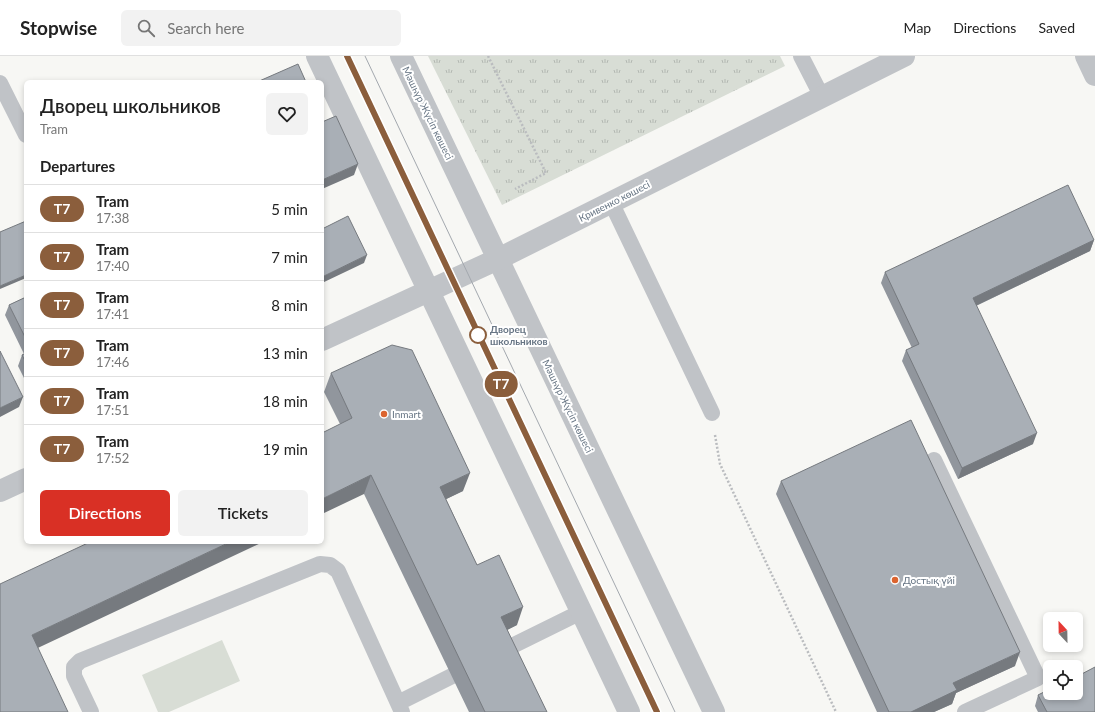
<!DOCTYPE html>
<meta charset="utf-8">
<style>
:root{--surface:#fff;--page:#f2f2f2;--text:#222;--muted:#767676;--line:#e0e0e0;--accent:#d93025}
body{margin:0;font-family:Lato,sans-serif;background:var(--page);color:var(--text);height:100vh;display:flex;flex-direction:column;font-size:15px;white-space:nowrap}
*{box-sizing:border-box;margin:0}
p{font-size:13px;color:var(--muted)}
.icon{flex:none;width:22px;height:22px;fill:none;stroke:currentColor;stroke-width:2;stroke-linecap:round;stroke-linejoin:round}
.map{position:relative;flex:1;overflow:hidden}
.side{position:absolute;left:24px;top:24px;width:300px;height:464px;display:flex;flex-direction:column;background:var(--surface);border-radius:6px;box-shadow:0 2px 6px #0003}
.side>*{flex:none}
.badge{padding:0 8px;border-radius:13px;font-size:14px;line-height:26px}
.needle{width:26px;rotate:338deg}
.controls{position:absolute;left:1043px;top:556px;display:grid;gap:8px}
.controls a{display:grid;place-items:center;width:40px;height:40px;border-radius:6px;background:var(--surface);box-shadow:0 2px 6px #0003;font-size:20px}
.map>.badge{position:absolute;translate:-50% -50%;box-shadow:0 0 0 2px #fff}
h2{padding:0 16px;font-size:15px;line-height:36px}
.round{display:grid;place-items:center;flex:none;width:42px;height:42px;border-radius:6px;background:var(--page)}
.summary{display:flex;align-items:center;justify-content:space-between;height:68px;padding:0 16px}
h1{font-size:19px;font-weight:600;line-height:30px}
.action{display:flex;gap:8px;margin-top:auto;padding:8px 16px}
.action a{flex:1;height:46px;border-radius:6px;background:var(--accent);color:#fff;font-size:16px;font-weight:600;line-height:46px;text-align:center}
.action a+a{background:var(--page);color:var(--text)}
ul{padding:0;list-style:none}
li{display:flex;align-items:center;gap:12px;height:48px;padding:0 16px;border-top:1px solid var(--line)}
li div{flex:1}
li b{display:block;font-size:15px}
li em{font-style:normal}
li .badge{min-width:44px;font-weight:700;text-align:center}
header{display:flex;align-items:center;gap:24px;box-sizing:border-box;height:56px;padding:0 20px;background:var(--surface);border-bottom:1px solid var(--line)}
header strong{font-size:19px}
nav{display:flex;gap:22px;margin-inline-start:auto;font-size:14px}
.search{width:280px;height:36px;background:var(--page);display:flex;align-items:center;gap:10px;box-sizing:border-box;padding:0 14px;border-radius:6px;color:var(--muted);font-size:15px}
.map>svg:first-child{display:block}
.grass{fill:url(#grass-tufts)}
.pitch{fill:#d8ddd5}
.lines{fill:none;stroke-linecap:round;stroke-linejoin:round}
.path{stroke:#babcbf;stroke-width:2.5;stroke-dasharray:2 2;stroke-linecap:butt}
.service{stroke:#c0c3c7;stroke-width:16}
.minor{stroke:#c0c3c7;stroke-width:22}
.tertiary{stroke:#c0c3c7;stroke-width:22}
.tram{stroke:#a3a8ae;stroke-width:1}
.wall{fill:#91969d}
.shaded-wall{fill:#767a7f}
.building{fill:#a9afb6;stroke:#767a7f}
.line-casing{stroke:#fff;stroke-width:9}
.line{stroke:#8b5e3c;stroke-width:6}
.stop-dot{fill:#fff;stroke:#8b5e3c;stroke-width:2}
.poi-dot{fill:#dc642f;stroke:#fff;stroke-width:1.5}
.labels{text-anchor:middle;dominant-baseline:central;stroke-width:4;stroke-linejoin:round;paint-order:stroke}
.street-label{font-size:10px;fill:#677584;stroke:#fff}
.stop-label{font-size:10px;font-weight:bold;fill:#677584;stroke:#fff;text-anchor:start}
.poi-label{font-size:10px;fill:#677584;stroke:#fff;text-anchor:start}
</style>
<header>
<strong>Stopwise</strong>
<div class="search"><svg class="icon" aria-label="search" viewBox="0 0 24 24"><circle cx="10" cy="10" r="6"/><path d="M15 15l6 6"/></svg>Search here</div>
<nav><a>Map</a><a>Directions</a><a>Saved</a></nav>
</header>
<div class="map">
<svg width="1095" height="656" viewBox="0 0 1095 656">
<defs>
<pattern id="grass-tufts" width="24" height="20" patternUnits="userSpaceOnUse"><rect width="24" height="20" fill="#d8ddd5"/><path d="M3 7l-1-3M5 7V3M7 7l1-3M15 17l-1-3M17 17v-4M19 17l1-3" fill="none" stroke="#b3b8b2"/></pattern>
</defs>
<rect width="100%" height="100%" fill="#f7f7f4"/>
<path class="grass" d="M428 0H780L785 10 502 149Z"/>
<path class="pitch" d="M222 584 240 625 169 656H158L142 619Z"/>
<g class="lines">
<path class="path" d="M488 0 546 117 515 133
M715 379 720 408 836 656"/>
<path class="service" d="M801 0 822 41
M0 27 26 79
M611 146 712 357
M934 404 1038 622 965 656
M502 595 581 556
M398 647 452 620
M91 656 74 620V611L80 605 320 508 330 509 338 515 402 656"/>
<path class="minor" d="M498 203 714 656"/>
<path class="tertiary" d="M317 0 629 656
M401 0 498 203
M1086 0 1095 19
M322 284 498 203 904 0
M0 435 26 423"/>
<path class="tram" d="M347 0 657 656
M365 0 675 656"/>
</g>
<path class="wall" d="M1094 184 1090 195 976 250 1033 388 958 423 902 305 906 294 912 292 881 227 885 216Z
M26 241V326L18 310 22 299 24 298 5 259 9 249Z
M331 317 463 435 446 443 477 509 517 569 507 574 547 656H469L364 438 340 368 324 336Z
M781 425 1015 610 956 637 952 648 934 656H877L776 438Z
M1038 639 1095 656H1038L1035 650Z"/>
<path class="shaded-wall" d="M358 108 354 119 322 133V124Z
M1094 184 1090 195 969 253 973 242Z
M367 199 364 207 322 227V221Z
M26 219V222L0 233V230Z
M23 341 19 351 0 361V352Z
M1037 377 1033 388 958 423 962 412Z
M470 417 463 435 434 449 440 431Z
M371 419 364 438 322 458V443Z
M230 486H263L25 598 32 579Z
M523 551 517 569 495 580 501 561Z
M1020 596 1015 610 956 637 952 648 934 656H911L953 627Z"/>
<path class="building" d="M298 8 306 26H257Z
M336 60 358 108 322 124V66Z
M1068 129 1094 184 973 242 1037 377 962 412 906 294 919 288 885 216Z
M348 160 367 199 322 221V173Z
M26 165V219L0 230V176Z
M26 241V283L9 249Z
M392 289 412 294 470 417 440 431 477 509 499 499 523 551 501 561 547 656H485L371 419 322 443V377L352 362 331 317Z
M0 295 23 341 0 352Z
M26 297V307L22 299Z
M911 364 1020 596 953 627 957 634 911 656H889L781 425Z
M90 486H230L32 579 68 656H0V528Z
M1095 611V656H1047L1038 639 1050 633V637H1076V621Z"/>
<g class="lines">
<g class="line-casing">
<path id="line" d="M347 0 657 656"/>
</g>
<use href="#line" class="line"/>
</g>
<circle class="stop-dot" cx="478" cy="279" r="8"/>
<g class="poi-dot">
<circle cx="384" cy="358" r="4"/>
<circle cx="895" cy="524" r="4"/>
</g>
<g class="labels">
<g class="street-label">
<text transform="translate(428 57) rotate(64)">Мәшһүр Жүсіп көшесі</text>
<text transform="translate(614 145) rotate(-27)">Кривенко көшесі</text>
<text transform="translate(568 350) rotate(64)">Мәшһүр Жүсіп көшесі</text>
</g>
<g class="stop-label">
<text x="490" y="273">Дворец<tspan x="490" dy="12">школьников</tspan></text>
</g>
<g class="poi-label">
<text x="392" y="358">Inmart</text>
<text x="903" y="524">Достық үйі</text>
</g>
</g>
</svg>
<div class="controls">
<a><svg class="needle" viewBox="-14 -14 28 28"><path d="M0-13l5 13h-10z" fill="#e53935"/><path d="M0 13l5-13h-10z" fill="#767676"/></svg></a>
<a><svg class="icon" aria-label="locate" viewBox="0 0 24 24"><circle cx="12" cy="12" r="6"/><path d="M12 2v4M12 18v4M2 12h4M18 12h4"/></svg></a>
</div>
<b class="badge" style="left:501px;top:328px;background:#8b5e3c;color:#fff">T7</b>
<section class="side">
<div class="summary"><div><h1>Дворец школьников</h1><p>Tram</p></div><a class="round"><svg class="icon" aria-label="heart" viewBox="0 0 24 24"><path d="M12 20l-8-8c-3-5 5-10 8-4 3-6 11-1 8 4z"/></svg></a></div>
<h2>Departures</h2>
<ul>
<li><span class="badge" style="background:#8b5e3c;color:#fff">T7</span><div><b>Tram</b><p>17:38</p></div><em>5 min</em></li>
<li><span class="badge" style="background:#8b5e3c;color:#fff">T7</span><div><b>Tram</b><p>17:40</p></div><em>7 min</em></li>
<li><span class="badge" style="background:#8b5e3c;color:#fff">T7</span><div><b>Tram</b><p>17:41</p></div><em>8 min</em></li>
<li><span class="badge" style="background:#8b5e3c;color:#fff">T7</span><div><b>Tram</b><p>17:46</p></div><em>13 min</em></li>
<li><span class="badge" style="background:#8b5e3c;color:#fff">T7</span><div><b>Tram</b><p>17:51</p></div><em>18 min</em></li>
<li><span class="badge" style="background:#8b5e3c;color:#fff">T7</span><div><b>Tram</b><p>17:52</p></div><em>19 min</em></li>
</ul>
<div class="action"><a>Directions</a><a>Tickets</a></div>
</section>
</div>
